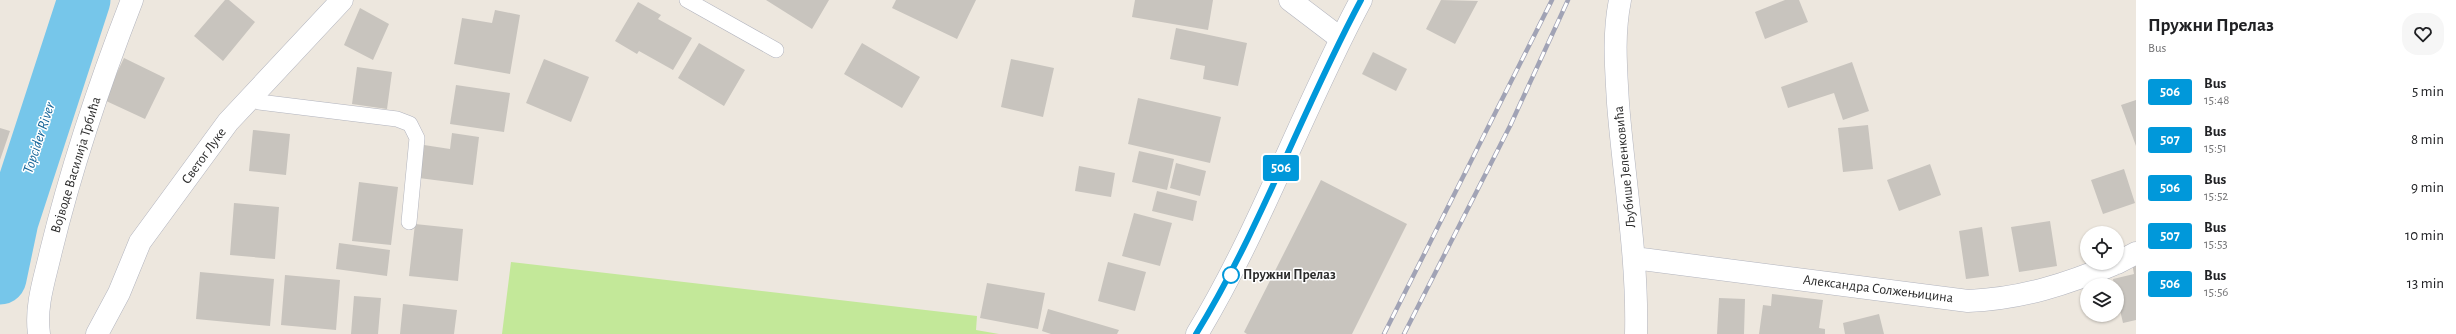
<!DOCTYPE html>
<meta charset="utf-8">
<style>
:root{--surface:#fff;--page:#f6f6f6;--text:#202124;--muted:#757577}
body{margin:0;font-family:"Alegreya Sans",sans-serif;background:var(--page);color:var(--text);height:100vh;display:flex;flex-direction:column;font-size:15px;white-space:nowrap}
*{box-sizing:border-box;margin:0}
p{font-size:13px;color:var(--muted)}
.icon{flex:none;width:22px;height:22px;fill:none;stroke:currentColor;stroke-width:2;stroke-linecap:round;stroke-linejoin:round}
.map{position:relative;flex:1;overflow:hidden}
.panel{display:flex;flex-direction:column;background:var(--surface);width:320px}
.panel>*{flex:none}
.badge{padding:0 8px;border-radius:3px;font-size:14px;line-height:26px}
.fabs{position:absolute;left:2080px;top:226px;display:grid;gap:8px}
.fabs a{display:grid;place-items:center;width:44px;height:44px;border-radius:50%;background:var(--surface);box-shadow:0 1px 3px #0004;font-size:20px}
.map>.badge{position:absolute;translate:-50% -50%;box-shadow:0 0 0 2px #fff}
.round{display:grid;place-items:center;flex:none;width:42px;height:42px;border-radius:16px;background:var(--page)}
.overview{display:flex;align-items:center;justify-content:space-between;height:68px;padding:0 12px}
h1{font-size:19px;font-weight:700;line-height:30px}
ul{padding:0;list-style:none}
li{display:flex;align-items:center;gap:12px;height:48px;padding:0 12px}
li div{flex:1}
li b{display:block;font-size:15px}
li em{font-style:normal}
li .badge{min-width:44px;font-weight:700;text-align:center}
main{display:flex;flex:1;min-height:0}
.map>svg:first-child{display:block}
.pitch{fill:#c3e899}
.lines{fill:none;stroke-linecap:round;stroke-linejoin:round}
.river{stroke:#76c6ea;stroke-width:53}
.building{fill:#c8c4be}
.service-casing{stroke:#b2b4be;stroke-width:16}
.minor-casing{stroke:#b2b4be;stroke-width:23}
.tertiary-casing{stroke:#b2b4be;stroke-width:23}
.service{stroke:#fff;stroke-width:15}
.minor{stroke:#fff;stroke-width:22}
.tertiary{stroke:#fff;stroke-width:22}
.rail-casing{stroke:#a1a3b5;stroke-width:4.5}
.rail{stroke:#fff;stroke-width:3;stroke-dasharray:9;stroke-linecap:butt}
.line-casing{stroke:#fff;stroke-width:9}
.line{stroke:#0098da;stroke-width:6}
.stop-dot{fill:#fff;stroke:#0098da;stroke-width:2}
.labels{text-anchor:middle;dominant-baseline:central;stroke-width:3;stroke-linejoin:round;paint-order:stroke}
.street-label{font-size:14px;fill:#2c2c2c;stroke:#fff}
.stop-label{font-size:14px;font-weight:bold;fill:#2c2c2c;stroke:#fff;text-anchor:start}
.water-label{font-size:15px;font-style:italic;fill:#136498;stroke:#fff}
</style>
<main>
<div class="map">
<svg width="2136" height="334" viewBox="0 0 2136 334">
<rect width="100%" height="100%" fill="#ede7de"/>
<path class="pitch" d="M511 262 977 316 976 330 999 334H502Z"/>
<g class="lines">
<path class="river" d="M0 278 12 221 84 0"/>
</g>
<path class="building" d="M225 0H229L255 22 223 61 194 36Z
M766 0H829L812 29Z
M896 0H976L957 39 892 8Z
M1135 0H1213L1208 30 1132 17Z
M1441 0 1478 1 1455 44 1426 29Z
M1785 0H1799L1808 22 1765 39 1755 12Z
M638 2 661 15 658 19 692 38 673 70 639 51 637 54 615 41Z
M360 8 389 24 373 60 344 45Z
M495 10 520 15 510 74 454 64 462 18 492 23Z
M1176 28 1247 43 1238 86 1203 79 1205 66 1170 59Z
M699 43 745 70 724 106 678 78Z
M862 43 920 77 902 108 844 74Z
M1373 52 1407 69 1396 91 1362 74Z
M124 58 165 78 145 119 104 100Z
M544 59 589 77 571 122 526 103Z
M1011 59 1054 68 1043 117 1001 107Z
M1852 62 1869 111 1843 120 1834 93 1788 108 1781 87Z
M357 67 392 72 387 109 352 104Z
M456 85 510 93 504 132 450 124Z
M1138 98 1221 117 1210 163 1128 144Z
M2136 100V146L2121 105Z
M1868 125 1873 169 1843 172 1838 128Z
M0 128 10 131 0 160Z
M253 130 290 134 286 175 249 171Z
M452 133 479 137 473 185 419 178 424 145 450 149Z
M1139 151 1174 159 1167 190 1132 182Z
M1176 163 1206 171 1200 196 1170 188Z
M1930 164 1941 195 1899 211 1887 180Z
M1079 166 1115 173 1111 197 1075 191Z
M2124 169 2135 203 2103 214 2091 180Z
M1321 180 1407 224 1352 334H1247L1244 332Z
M359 182 398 187 391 245 352 241Z
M1157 191 1197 201 1193 221 1152 211Z
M234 203 279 207 275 259 230 255Z
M1134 213 1172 223 1160 266 1122 256Z
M2050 221 2057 266 2019 272 2011 227Z
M415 224 463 229 458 281 409 276Z
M1982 227 1989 276 1966 279 1959 231Z
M339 243 390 250 387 276 336 269Z
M1108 262 1146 272 1135 311 1098 301Z
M2136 262V320L2123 323 2117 297V285H2114L2113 279 2134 274 2132 263Z
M200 272 274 279 270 326 196 319Z
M285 275 340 280 336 330 281 325Z
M987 283 1045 293 1038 329 980 318Z
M1772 294 1823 300 1819 328 1825 329V334H1759L1763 305 1771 306Z
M354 296 381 298 378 334H351Z
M1719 298 1745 299 1744 334H1717Z
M403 304 457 310 454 334H400Z
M1048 309 1119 330 1117 334H1051L1042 331Z
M1879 314 1884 334H1845L1843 323Z"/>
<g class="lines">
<g class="service-casing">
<path id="service" d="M687 0 776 50
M251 97 259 102 397 119 410 124 417 138 409 222"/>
</g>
<g class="minor-casing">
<path id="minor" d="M1290 0 1340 38
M1620 0C1613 35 1616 68 1618 103 1624 180 1638 257 1636 334
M1634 258 1968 301C2021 299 2068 284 2117 263
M2117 263 2136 253
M39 334C35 305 45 278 51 251 72 165 100 82 132 0
M97 334 119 293 140 242 228 122 342 0"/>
</g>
<g class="tertiary-casing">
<path id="tertiary" d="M1197 334C1261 228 1302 110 1361 0"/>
</g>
<use href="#service" class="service"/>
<use href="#minor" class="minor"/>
<use href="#tertiary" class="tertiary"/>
<g class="rail-casing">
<path id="rail" d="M1384 334 1552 0
M1404 334 1510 126 1568 0"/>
</g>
<use href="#rail" class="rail"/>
</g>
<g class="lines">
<g class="line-casing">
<path id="line" d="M1196 334C1261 228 1302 110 1361 0"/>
</g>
<use href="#line" class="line"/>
</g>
<circle class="stop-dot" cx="1231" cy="275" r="8"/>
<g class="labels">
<g class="street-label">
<text transform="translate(204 156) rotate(-54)">Светог Луке</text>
<text transform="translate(76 165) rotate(-73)">Војводе Василија Трбића</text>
<text transform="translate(1625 167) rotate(-96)">Љубише Јеленковића</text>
<text transform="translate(1878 289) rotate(7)">Александра Солжењицина</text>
</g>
<g class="stop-label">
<text x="1243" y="275">Пружни Прелаз</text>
</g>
<g class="water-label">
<text transform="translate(39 138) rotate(-72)">Topcider River</text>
</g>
</g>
</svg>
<div class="fabs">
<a><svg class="icon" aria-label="locate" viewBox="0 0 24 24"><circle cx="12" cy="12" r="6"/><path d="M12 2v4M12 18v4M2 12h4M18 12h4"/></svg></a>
<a><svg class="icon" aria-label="layers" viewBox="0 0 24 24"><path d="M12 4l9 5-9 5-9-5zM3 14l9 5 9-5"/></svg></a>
</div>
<b class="badge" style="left:1281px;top:168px;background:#0098da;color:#fff">506</b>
</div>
<section class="panel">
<div class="overview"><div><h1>Пружни Прелаз</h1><p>Bus</p></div><a class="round"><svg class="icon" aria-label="heart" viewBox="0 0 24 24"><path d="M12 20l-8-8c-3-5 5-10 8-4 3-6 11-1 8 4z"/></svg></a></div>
<ul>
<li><span class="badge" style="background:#0098da;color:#fff">506</span><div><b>Bus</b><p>15:48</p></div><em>5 min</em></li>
<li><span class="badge" style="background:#0098da;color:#fff">507</span><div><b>Bus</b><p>15:51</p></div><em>8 min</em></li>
<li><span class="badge" style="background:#0098da;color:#fff">506</span><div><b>Bus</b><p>15:52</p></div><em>9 min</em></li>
<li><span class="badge" style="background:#0098da;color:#fff">507</span><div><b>Bus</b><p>15:53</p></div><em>10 min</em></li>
<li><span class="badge" style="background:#0098da;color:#fff">506</span><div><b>Bus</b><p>15:56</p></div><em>13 min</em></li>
</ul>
</section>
</main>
